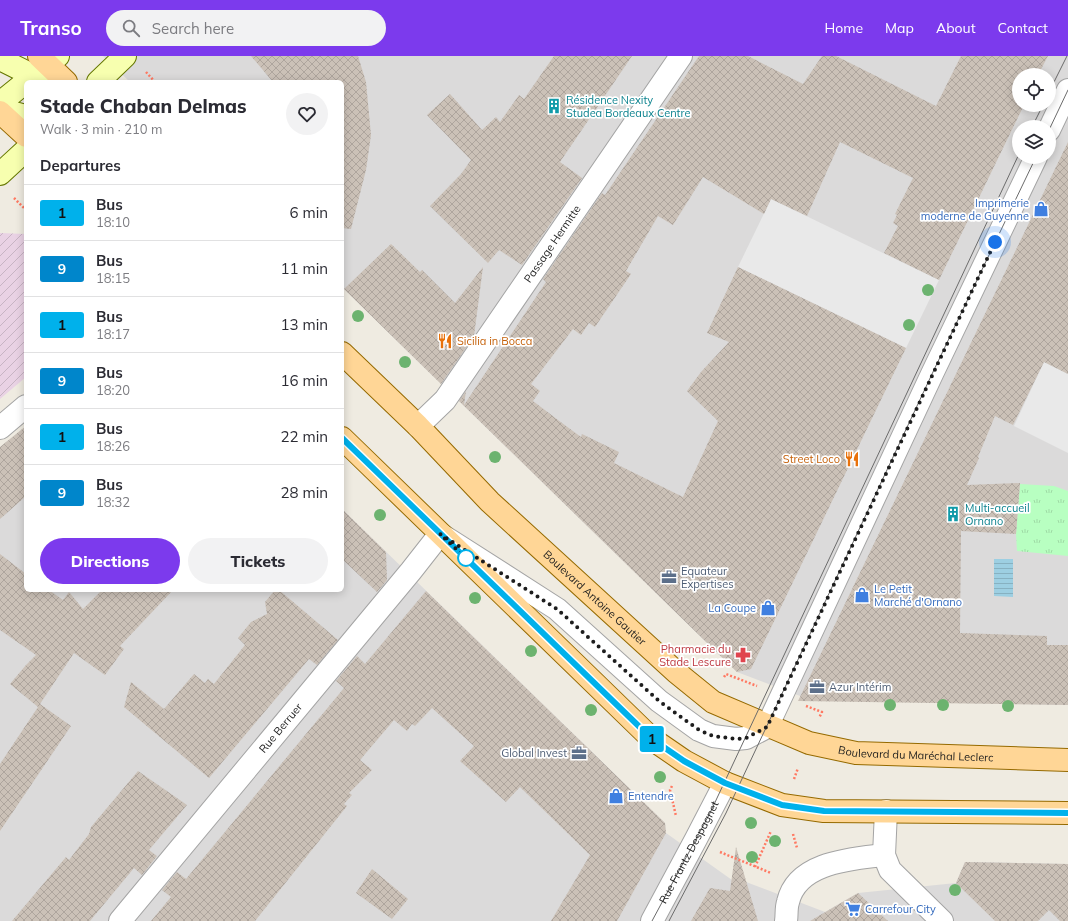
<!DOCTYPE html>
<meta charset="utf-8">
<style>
:root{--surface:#fff;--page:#f2f2f3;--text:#2b2b33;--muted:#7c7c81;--line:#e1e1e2;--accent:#7c3aed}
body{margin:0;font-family:Mulish,sans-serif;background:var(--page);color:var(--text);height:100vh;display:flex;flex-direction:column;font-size:15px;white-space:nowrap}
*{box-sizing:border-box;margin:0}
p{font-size:13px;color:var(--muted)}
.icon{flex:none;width:22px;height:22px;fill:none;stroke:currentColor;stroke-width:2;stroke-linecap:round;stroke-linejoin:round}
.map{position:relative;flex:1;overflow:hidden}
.details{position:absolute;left:24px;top:24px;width:320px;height:512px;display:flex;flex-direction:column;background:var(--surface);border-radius:6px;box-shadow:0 2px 10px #0003}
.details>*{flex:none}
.badge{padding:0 8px;border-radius:3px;font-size:14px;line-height:26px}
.controls{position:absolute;left:1012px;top:12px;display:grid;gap:8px}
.controls a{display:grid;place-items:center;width:44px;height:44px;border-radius:50%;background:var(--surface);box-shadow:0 2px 10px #0003;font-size:20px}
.you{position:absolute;width:20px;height:20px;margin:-10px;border:3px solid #fff;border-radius:50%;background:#1a73e8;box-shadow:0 0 0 6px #1a73e833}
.map>.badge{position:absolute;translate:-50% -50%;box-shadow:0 0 0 2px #fff}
h2{padding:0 16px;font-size:15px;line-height:36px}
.round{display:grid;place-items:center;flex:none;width:42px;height:42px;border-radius:21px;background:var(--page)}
.headline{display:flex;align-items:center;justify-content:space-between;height:68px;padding:0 16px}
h1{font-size:19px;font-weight:800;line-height:30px}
.cta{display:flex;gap:8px;margin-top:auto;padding:8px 16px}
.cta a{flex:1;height:46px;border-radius:24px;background:var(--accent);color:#fff;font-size:16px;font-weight:800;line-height:46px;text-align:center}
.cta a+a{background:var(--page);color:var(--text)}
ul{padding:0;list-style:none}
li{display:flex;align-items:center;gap:12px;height:56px;padding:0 16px;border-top:1px solid var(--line)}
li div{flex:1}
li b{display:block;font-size:15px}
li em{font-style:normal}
li .badge{min-width:44px;font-weight:700;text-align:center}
header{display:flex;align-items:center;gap:24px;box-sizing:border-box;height:56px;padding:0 20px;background:var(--accent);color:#fff}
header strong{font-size:19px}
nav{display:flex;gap:22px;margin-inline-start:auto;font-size:14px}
.search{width:280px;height:36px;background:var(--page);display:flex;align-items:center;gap:10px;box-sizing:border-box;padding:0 14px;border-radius:22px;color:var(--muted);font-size:15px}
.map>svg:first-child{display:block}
.residential{fill:#dbdada;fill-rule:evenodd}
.industrial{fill:url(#industrial-furrows)}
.park{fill:url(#park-tufts)}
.parking{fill:#e9e9e9}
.water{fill:url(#water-rules)}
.building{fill:url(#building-cross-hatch)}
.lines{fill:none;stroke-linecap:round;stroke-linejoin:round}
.street-casing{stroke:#a4a4a4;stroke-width:24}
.secondary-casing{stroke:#657700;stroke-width:24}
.primary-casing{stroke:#956a00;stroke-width:24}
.path{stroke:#ff7962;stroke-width:2.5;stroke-dasharray:2 2;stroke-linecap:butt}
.street{stroke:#fff;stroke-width:22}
.secondary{stroke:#f7ffaf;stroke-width:22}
.primary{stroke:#ffd696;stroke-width:22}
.tram{stroke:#6b6b6b;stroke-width:1}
.tree{fill:#6cb36f}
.line-casing{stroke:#fff;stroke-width:9}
.line{stroke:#00b1eb;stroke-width:6}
.walk{stroke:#1d1d1d;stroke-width:4;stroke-dasharray:0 7.2}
.stop-dot{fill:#fff;stroke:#00b1eb;stroke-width:2}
.labels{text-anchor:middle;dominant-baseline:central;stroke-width:3.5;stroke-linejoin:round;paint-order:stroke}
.culture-label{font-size:11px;fill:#0d838f;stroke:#fff;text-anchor:start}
.shop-label{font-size:11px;fill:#366cbe;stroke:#fff;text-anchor:start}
.street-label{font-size:11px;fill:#1d1d1d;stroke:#fff}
.food-label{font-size:11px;fill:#c56008;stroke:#fff;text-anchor:start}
.service-label{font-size:11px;fill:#4e5e75;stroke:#fff;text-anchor:start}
.health-label{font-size:11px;fill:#be3a42;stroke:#fff;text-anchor:end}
</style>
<header>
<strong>Transo</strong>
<div class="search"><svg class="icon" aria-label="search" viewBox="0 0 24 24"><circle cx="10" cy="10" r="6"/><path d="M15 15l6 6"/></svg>Search here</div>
<nav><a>Home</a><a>Map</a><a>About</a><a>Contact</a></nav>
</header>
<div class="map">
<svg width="1068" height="865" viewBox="0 0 1068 865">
<defs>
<pattern id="industrial-furrows" width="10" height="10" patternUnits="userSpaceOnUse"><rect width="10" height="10" fill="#e9d2e4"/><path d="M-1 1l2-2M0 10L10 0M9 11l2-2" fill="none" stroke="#c7b4c3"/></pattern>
<pattern id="park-tufts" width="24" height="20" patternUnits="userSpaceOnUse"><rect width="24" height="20" fill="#b8ffc1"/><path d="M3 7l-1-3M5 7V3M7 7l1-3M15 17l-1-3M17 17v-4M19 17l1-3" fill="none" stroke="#9edaa5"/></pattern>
<pattern id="water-rules" width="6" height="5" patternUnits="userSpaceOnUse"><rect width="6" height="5" fill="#9dcfe2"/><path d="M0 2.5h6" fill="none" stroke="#87b1c1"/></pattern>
<pattern id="building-cross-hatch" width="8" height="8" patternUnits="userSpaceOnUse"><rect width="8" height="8" fill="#cbc1b7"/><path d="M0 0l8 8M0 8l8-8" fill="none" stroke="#aea59d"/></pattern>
</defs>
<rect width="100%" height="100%" fill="#efebe1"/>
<path class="residential" d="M103 0H1068V649L808 643 737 616 342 231V26H130ZM1019 19H1049V49H1019ZM1019 71H1049V101H1019Z
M26 370V534H342V453L665 767 666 777 732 824 746 826 825 856 858 837 956 827 965 806 1068 808V865H0V392Z"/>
<path class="industrial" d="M0 177 26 178V321L0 343Z"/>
<path class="park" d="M1020 428 1054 430 1068 435V500L1017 495 1016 478Z"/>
<path class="parking" d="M771 143 939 224 906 292 738 211Z
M1044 306 1068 318V397L1014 370Z"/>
<path class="water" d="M994 503H1013V541L994 540Z"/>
<path class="building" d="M251 0H358L366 26 371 79 366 114 351 173 342 172V26H273Z
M554 0H632L560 106 582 122 522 209 499 194 488 207 430 150 461 118 471 104 427 59 450 38 482 74 496 61 500 66 519 39 524 43Z
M699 0H748L803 28 822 0H836L936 50 961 0H1048L1038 19H1019V49H1024L939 224 884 197 898 170 893 167 897 159 895 158 913 122 840 86 807 160 771 143 764 158 703 121 673 169 658 160 626 215 631 218 595 271 589 267 581 279 573 273 531 328 540 335 533 345 558 364 581 381 582 378 619 396 614 407 683 441 718 365 687 335 701 316 729 286 707 277 738 211 906 292 751 613 737 616 459 345 466 335 464 349 546 226 543 223 602 137 605 139Z
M1068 86V318L1044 306 1013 369 995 360 978 401 979 402 967 429 1020 427 1016 478 961 475 960 577 1047 580V589H1068V649L798 645Z
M391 188 420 216 422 214 455 247 483 211 474 280 441 328 344 233Z
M26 370V440L0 463V391Z
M342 453 386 496 387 524 377 536 342 503Z
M0 498 26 518V534H49L63 544 69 536 83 553 102 534H173L120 590 124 593 105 619 74 597 40 648 71 670 0 775V708L38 651 10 628 26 609 36 599 0 574Z
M275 534H279L338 584 317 609 309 603 209 722 124 651 131 626 164 653 194 618 205 627 208 623 214 628 245 589 238 582 251 566 267 558 265 546Z
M426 535 665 767 666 777 617 865H551L590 799 520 731 506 746 460 705 474 690 432 652 415 670 412 668 407 675 394 664 360 704 372 714 349 737 352 739 344 748 347 750 255 865H151L171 841 162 834 177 816 186 823 344 632 336 625 357 600 365 608Z
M138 715 187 749 149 794 157 800 142 819 134 812 90 865H12L66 801 69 804 89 778 91 771Z
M736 791 758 865H691L710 832 730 835Z
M965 806 1068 808V865H1060L1049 854 1038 865H995L956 827Z
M372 813 408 843 392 863 356 837Z
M858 837 888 865H810Z"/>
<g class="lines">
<g class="street-casing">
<g id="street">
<path d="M1049 74 1068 34"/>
<path id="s1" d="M418 370 445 344 681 0"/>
<path d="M0 372 26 350"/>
<path d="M886 755 884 799 890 814 942 865"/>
<path id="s2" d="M120 865 411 515 440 478 557 553 659 645 699 674 713 680 736 683 746 682 767 671 932 318 1036 101"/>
<path d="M652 865 696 783 725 727"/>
<path d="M786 865C787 859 786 852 788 846 797 806 851 803 884 799"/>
</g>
</g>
<g class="secondary-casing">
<path id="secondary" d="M0 3 46 26
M98 26 125 0
M0 47 58 0
M0 53 26 60
M0 118 26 94"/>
</g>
<g class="primary-casing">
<g id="primary">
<path d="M39 0 66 26"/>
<path d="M0 56 26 80"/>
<path id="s3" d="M342 297 418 370 490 446 676 616 713 646 809 687 856 697 1068 704"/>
<path d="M342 382 652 683 684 705 725 727 782 749 824 755 1068 757"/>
</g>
</g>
<path class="path" d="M146 16 155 26
M14 142 26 154
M724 621 726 618 757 630
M806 650 822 656 819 662
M794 723 798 712
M672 730 670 734 676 760
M793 778 797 792
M720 796 771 817
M755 811 771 775"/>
<use href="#street" class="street"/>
<use href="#secondary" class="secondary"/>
<use href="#primary" class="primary"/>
<g class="tram">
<path d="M1049 36 1067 0"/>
<path d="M1032 71 1043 49"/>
<path d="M1049 74 1068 34"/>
<path id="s4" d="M652 865 710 757 1019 98"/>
<path d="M669 865 726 757 932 318 1036 101"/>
</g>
</g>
<g class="tree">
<circle cx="928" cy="234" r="6"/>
<circle cx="358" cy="260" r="6"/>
<circle cx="909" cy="269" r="6"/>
<circle cx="405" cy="306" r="6"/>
<circle cx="495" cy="401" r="6"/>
<circle cx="380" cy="459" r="6"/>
<circle cx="475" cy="542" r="6"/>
<circle cx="531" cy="595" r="6"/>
<circle cx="890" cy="649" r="6"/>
<circle cx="943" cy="649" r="6"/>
<circle cx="1008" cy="650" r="6"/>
<circle cx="591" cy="654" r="6"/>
<circle cx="660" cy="721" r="6"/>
<circle cx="751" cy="767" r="6"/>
<circle cx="775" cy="785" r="6"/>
<circle cx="752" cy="801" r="6"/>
<circle cx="955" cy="834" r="6"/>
</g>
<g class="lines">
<g class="line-casing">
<path id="line" d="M342 382 652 683 684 705 725 727 782 749 824 755 1068 757"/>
</g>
<use href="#line" class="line"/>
<path class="walk" d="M466 502 440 478 557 553 659 645 699 674 713 680 736 683 746 682 767 671 995 186"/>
</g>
<defs>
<g id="building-bare" transform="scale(1.2)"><path d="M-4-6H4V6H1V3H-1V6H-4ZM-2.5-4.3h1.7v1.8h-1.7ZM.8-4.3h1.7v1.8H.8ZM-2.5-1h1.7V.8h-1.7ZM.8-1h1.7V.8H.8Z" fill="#0f9aa8" stroke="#fff" stroke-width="2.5" paint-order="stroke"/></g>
<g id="shop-bare" transform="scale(1.2)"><path d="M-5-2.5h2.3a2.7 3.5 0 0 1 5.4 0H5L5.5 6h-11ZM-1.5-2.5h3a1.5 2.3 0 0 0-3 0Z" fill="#3f7fe0" stroke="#fff" stroke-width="2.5" paint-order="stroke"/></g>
<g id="restaurant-bare" transform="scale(1.2)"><path d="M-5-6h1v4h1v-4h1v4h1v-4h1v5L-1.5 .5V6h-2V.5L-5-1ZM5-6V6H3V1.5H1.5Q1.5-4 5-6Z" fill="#e8710a" stroke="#fff" stroke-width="2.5" paint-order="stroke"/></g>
<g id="office-bare" transform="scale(1.2)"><path d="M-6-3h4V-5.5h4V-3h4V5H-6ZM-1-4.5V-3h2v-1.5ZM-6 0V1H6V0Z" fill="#5c6f8a" stroke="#fff" stroke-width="2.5" paint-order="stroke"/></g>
<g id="pharmacy-bare" transform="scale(1.2)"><path d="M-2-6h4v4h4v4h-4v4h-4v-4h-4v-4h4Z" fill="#e0444e" stroke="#fff" stroke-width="2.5" paint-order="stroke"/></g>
<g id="supermarket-bare" transform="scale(1.2)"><path d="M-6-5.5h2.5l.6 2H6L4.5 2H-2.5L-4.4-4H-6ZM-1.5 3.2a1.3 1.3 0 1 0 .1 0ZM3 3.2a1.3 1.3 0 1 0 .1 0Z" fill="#3f7fe0" stroke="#fff" stroke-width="2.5" paint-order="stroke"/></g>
</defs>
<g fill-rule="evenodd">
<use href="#building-bare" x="554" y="50"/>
<use href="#shop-bare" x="1041" y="153"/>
<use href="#restaurant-bare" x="445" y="285"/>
<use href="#restaurant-bare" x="852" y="403"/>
<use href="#building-bare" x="953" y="458"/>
<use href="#office-bare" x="669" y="521"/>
<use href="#shop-bare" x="862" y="539"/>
<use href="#shop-bare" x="768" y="552"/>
<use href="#pharmacy-bare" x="743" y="599"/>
<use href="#office-bare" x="817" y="631"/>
<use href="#office-bare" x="579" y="697"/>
<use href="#shop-bare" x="616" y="740"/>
<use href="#supermarket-bare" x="853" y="853"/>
</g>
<circle class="stop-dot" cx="466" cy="502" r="8"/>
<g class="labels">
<g class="culture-label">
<text x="566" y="44">Résidence Nexity<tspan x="566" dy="13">Studea Bordeaux Centre</tspan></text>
<text x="965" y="452">Multi-accueil<tspan x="965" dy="13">Ornano</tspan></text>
</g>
<g class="shop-label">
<text x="1029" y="147" text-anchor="end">Imprimerie<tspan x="1029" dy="13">moderne de Guyenne</tspan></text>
<text x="874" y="533">Le Petit<tspan x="874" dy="13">Marché d'Ornano</tspan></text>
<text x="756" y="552" text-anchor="end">La Coupe</text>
<text x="628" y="740">Entendre</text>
<text x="865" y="853">Carrefour City</text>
</g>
<g class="street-label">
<text stroke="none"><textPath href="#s1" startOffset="227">Passage Hermitte</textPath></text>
<text stroke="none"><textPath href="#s3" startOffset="352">Boulevard Antoine Gautier</textPath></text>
<text stroke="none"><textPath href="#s2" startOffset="251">Rue Berruer</textPath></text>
<text stroke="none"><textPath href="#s3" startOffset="722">Boulevard du Maréchal Leclerc</textPath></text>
<text stroke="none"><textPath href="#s4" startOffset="78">Rue Frantz Despagnet</textPath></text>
</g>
<g class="food-label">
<text x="457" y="285">Sicilia in Bocca</text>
<text x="840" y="403" text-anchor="end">Street Loco</text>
</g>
<g class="service-label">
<text x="681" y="515">Equateur<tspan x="681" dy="13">Expertises</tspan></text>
<text x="829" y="631">Azur Intérim</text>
<text x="567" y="697" text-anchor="end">Global Invest</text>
</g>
<g class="health-label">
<text x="731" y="593">Pharmacie du<tspan x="731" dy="13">Stade Lescure</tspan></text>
</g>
</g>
</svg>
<div class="controls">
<a><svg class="icon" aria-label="locate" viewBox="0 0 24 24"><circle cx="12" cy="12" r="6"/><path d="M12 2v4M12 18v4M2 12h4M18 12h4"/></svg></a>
<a><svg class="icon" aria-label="layers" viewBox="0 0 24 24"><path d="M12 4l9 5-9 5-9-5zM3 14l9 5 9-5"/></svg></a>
</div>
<div class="you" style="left:995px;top:186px"></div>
<b class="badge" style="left:652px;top:683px;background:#00b1eb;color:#111">1</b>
<section class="details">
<div class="headline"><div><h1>Stade Chaban Delmas</h1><p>Walk · 3 min · 210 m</p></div><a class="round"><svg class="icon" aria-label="heart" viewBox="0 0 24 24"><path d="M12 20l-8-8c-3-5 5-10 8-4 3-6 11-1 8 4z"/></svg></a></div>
<h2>Departures</h2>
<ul>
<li><span class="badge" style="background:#00b1eb;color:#111">1</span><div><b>Bus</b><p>18:10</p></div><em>6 min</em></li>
<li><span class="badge" style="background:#0086cb;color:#fff">9</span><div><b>Bus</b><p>18:15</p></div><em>11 min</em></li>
<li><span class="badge" style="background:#00b1eb;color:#111">1</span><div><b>Bus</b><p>18:17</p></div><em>13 min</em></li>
<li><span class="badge" style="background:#0086cb;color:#fff">9</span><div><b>Bus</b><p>18:20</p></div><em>16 min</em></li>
<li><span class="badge" style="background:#00b1eb;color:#111">1</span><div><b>Bus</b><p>18:26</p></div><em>22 min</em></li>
<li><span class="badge" style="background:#0086cb;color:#fff">9</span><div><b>Bus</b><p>18:32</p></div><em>28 min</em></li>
</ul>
<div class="cta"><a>Directions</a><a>Tickets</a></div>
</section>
</div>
